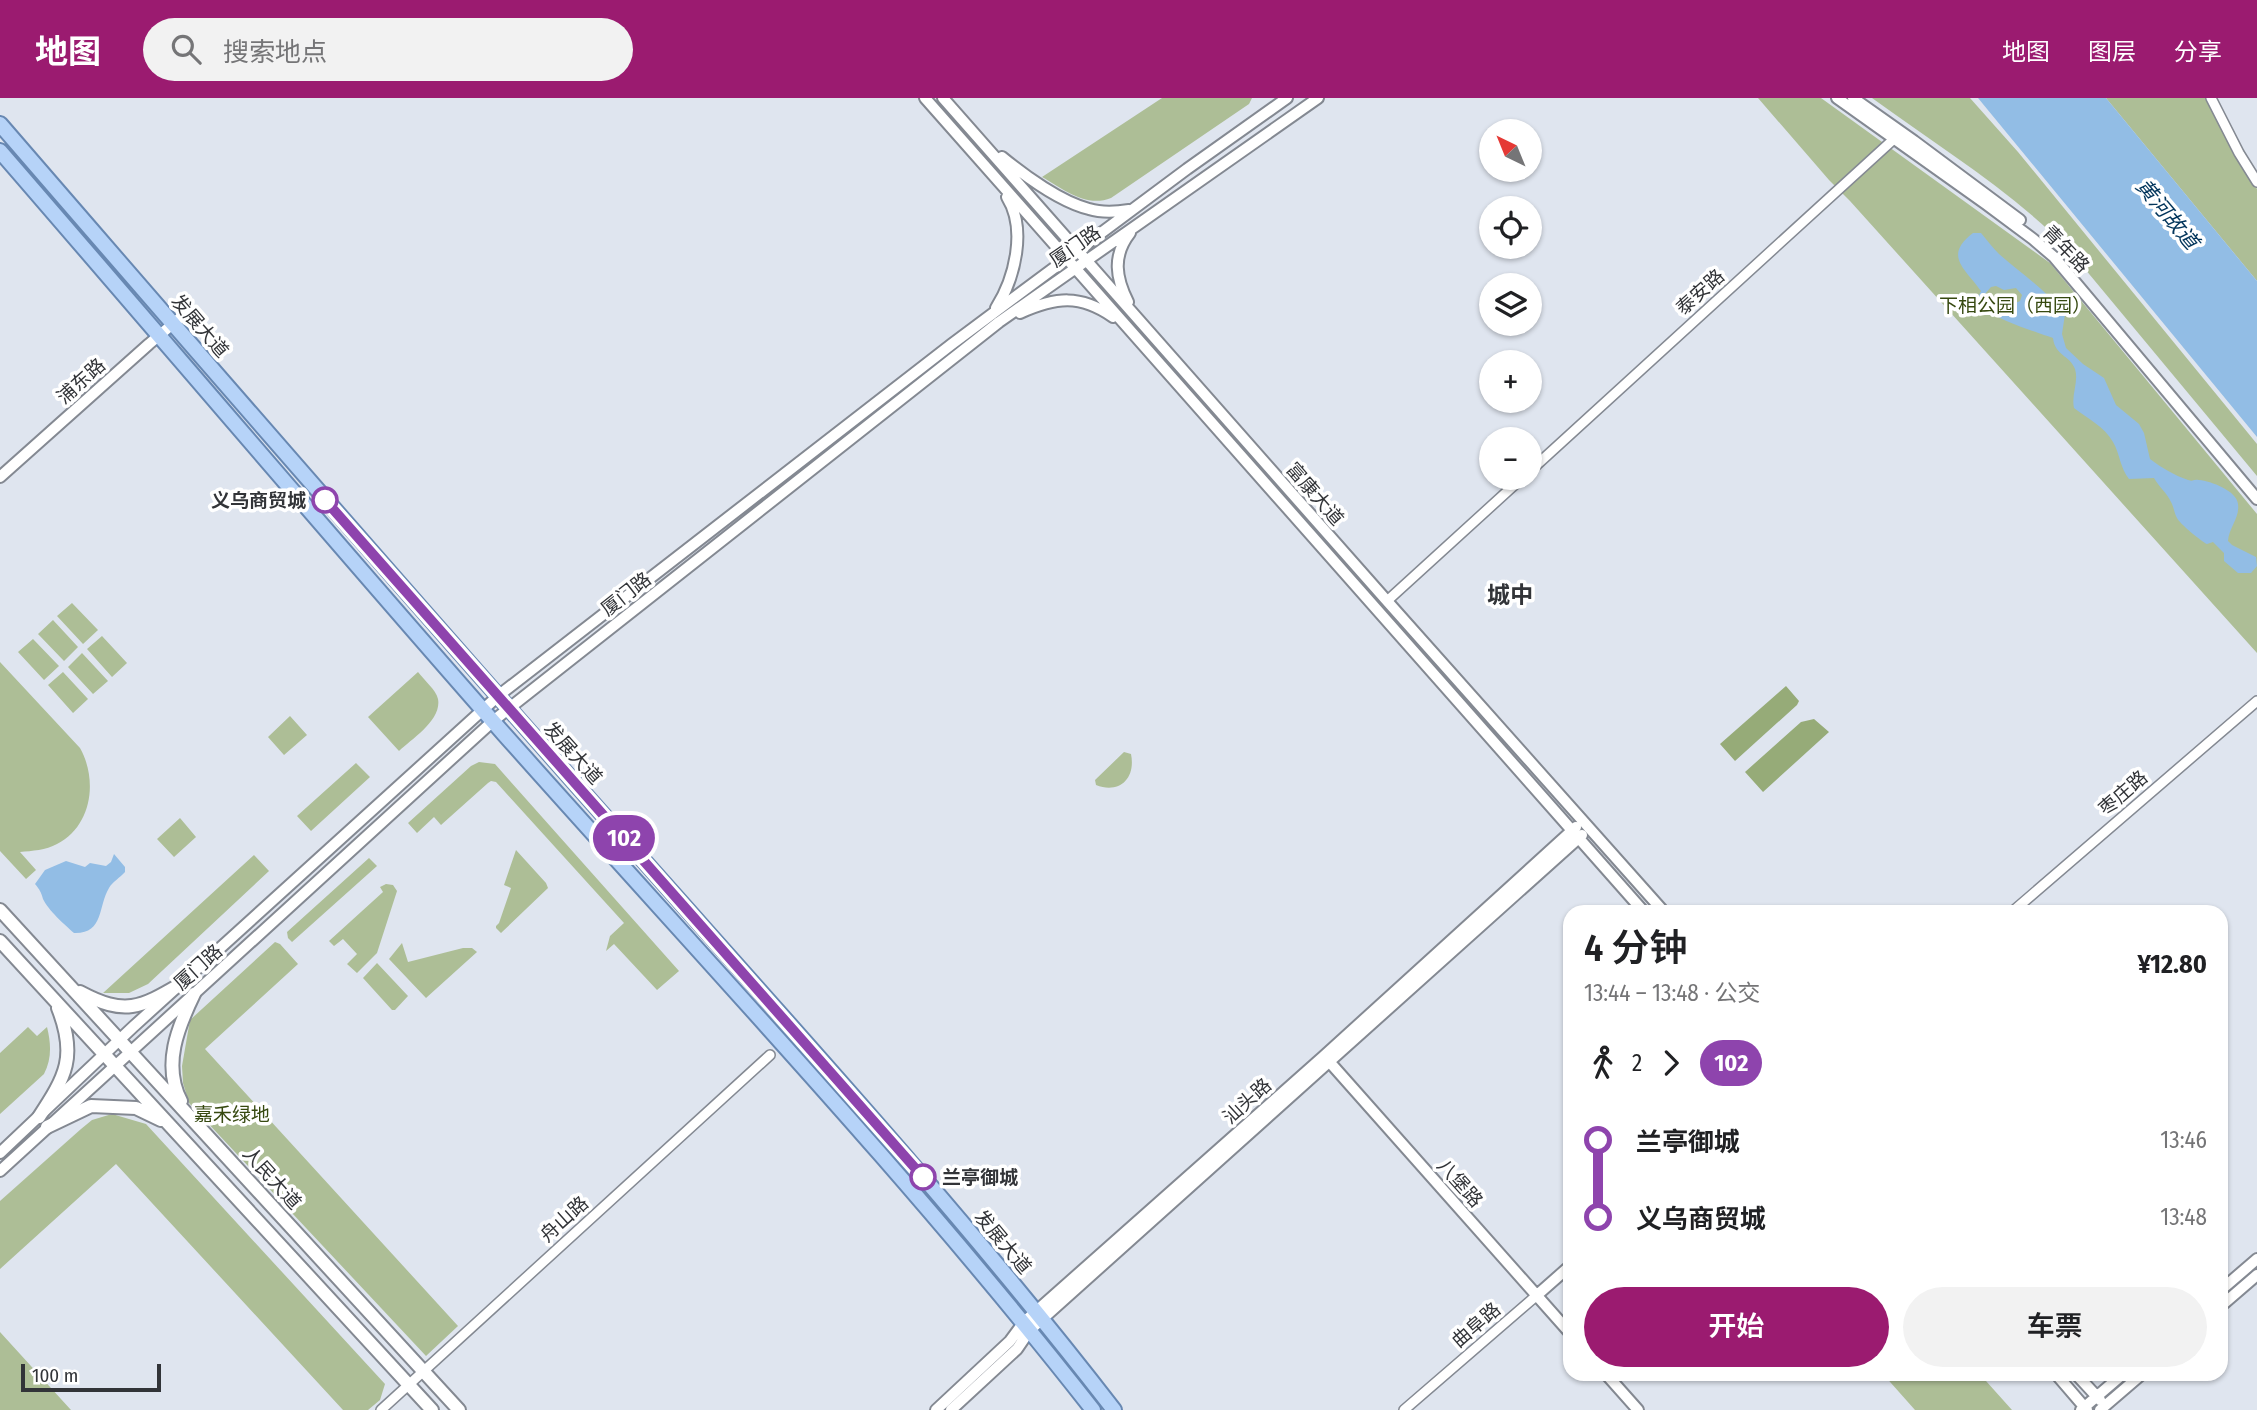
<!DOCTYPE html>
<html lang="zh">
<meta charset="utf-8">
<style>
:root{--surface:#fff;--page:#f2f2f2;--text:#202124;--muted:#757577;--accent:#9b1b70}
body{margin:0;font-family:"Fira Sans Condensed","Noto Sans SC",sans-serif;background:var(--page);color:var(--text);height:100vh;display:flex;flex-direction:column;font-size:26px;white-space:nowrap}
*{box-sizing:border-box;margin:0}
p{font-size:23px;color:var(--muted)}
.icon{flex:none;width:38px;height:38px;fill:none;stroke:currentColor;stroke-width:2;stroke-linecap:round;stroke-linejoin:round}
.map{position:relative;flex:1;overflow:hidden}
.sheet{position:absolute;left:1563px;top:807px;width:665px;height:476px;display:flex;flex-direction:column;background:var(--surface);border-radius:21px;box-shadow:0 2px 5px #0004}
.sheet>*{flex:none}
.badge{padding:0 14px;border-radius:23px;font-size:24px;line-height:46px}
.needle{width:46px;rotate:317deg}
.tools{position:absolute;left:1479px;top:21px;display:grid;gap:14px}
.tools a{display:grid;place-items:center;width:63px;height:63px;border-radius:50%;background:var(--surface);box-shadow:0 2px 5px #0004;font-size:35px}
.scale{position:absolute;left:21px;bottom:18px;width:140px;box-sizing:border-box;padding-left:7px;border:4px solid #323438;border-top:0;font-size:19px;line-height:24px;white-space:nowrap;color:#323438;-webkit-text-stroke:5px #fff;paint-order:stroke}
.map>.badge{position:absolute;translate:-50% -50%;box-shadow:0 0 0 4px #fff}
.legs{display:flex;align-items:center;gap:10px;height:77px;padding:0 21px;font-size:23px}
.legs p{margin-inline-start:auto}
.head{display:flex;align-items:center;justify-content:space-between;height:119px;padding:0 21px}
h1{font-size:38px;font-weight:600;line-height:52px}
.primary-button{display:flex;gap:14px;margin-top:auto;padding:14px 21px}
.primary-button a{flex:1;height:80px;border-radius:42px;background:var(--accent);color:#fff;font-size:28px;font-weight:600;line-height:80px;text-align:center}
.primary-button a+a{background:var(--page);color:var(--text)}
ul{padding:0 21px;list-style:none}
li{display:flex;align-items:center;gap:24px;height:77px;font-size:26px}
li i{display:grid;place-items:center;width:10px;height:100%;margin:0 9px;background:currentColor}
li i::after{content:'';width:18px;height:18px;margin:-9px;border:5px solid;border-radius:50%;background:var(--surface)}
li p{margin-inline-start:auto}
li:first-child i{background:linear-gradient(#0000 50%,currentColor 0)}
li:last-child i{background:linear-gradient(currentColor 50%,#0000 0)}
header{display:flex;align-items:center;gap:42px;box-sizing:border-box;height:98px;padding:0 35px;background:var(--accent);color:#fff}
header strong{font-size:33px}
nav{display:flex;gap:38px;margin-inline-start:auto;font-size:24px}
.search{width:490px;height:63px;background:var(--page);display:flex;align-items:center;gap:18px;box-sizing:border-box;padding:0 24px;border-radius:38px;color:var(--muted);font-size:26px}
.map>svg:first-child{display:block}
.green{fill:#adbe96}
.forest{fill:#96ab78}
.water{fill:#92bde5;fill-rule:evenodd}
.lines{fill:none;stroke-linecap:round;stroke-linejoin:round}
.minor-casing{stroke:#848992;stroke-width:12}
.tertiary-casing{stroke:#848992;stroke-width:14}
.secondary-casing{stroke:#848992;stroke-width:16}
.primary-casing{stroke:#6888b2;stroke-width:18}
.minor{stroke:#fff;stroke-width:9}
.tertiary{stroke:#fff;stroke-width:10}
.secondary{stroke:#fff;stroke-width:12}
.primary{stroke:#b6d3f8;stroke-width:14}
.line-1-casing{stroke:#fff;stroke-width:16}
.line-1{stroke:#8e44ad;stroke-width:10}
.stop-1-dot{fill:#fff;stroke:#8e44ad;stroke-width:3.5}
.labels{text-anchor:middle;dominant-baseline:central;stroke-width:7;stroke-linejoin:round;paint-order:stroke}
.street-label{font-size:19px;fill:#323438;stroke:#fff}
.park-label{font-size:19px;fill:#364910;stroke:#fff}
.stop-label{font-size:19px;font-weight:bold;fill:#323438;stroke:#fff;text-anchor:end}
.water-label{font-size:21px;font-style:italic;fill:#02355b;stroke:#fff}
.quarter-label{font-size:23px;font-weight:bold;fill:#323438;stroke:#fff}
</style>
<header>
<strong>地图</strong>
<div class="search"><svg class="icon" aria-label="search" viewBox="0 0 24 24"><circle cx="10" cy="10" r="6"/><path d="M15 15l6 6"/></svg>搜索地点</div>
<nav><a>地图</a><a>图层</a><a>分享</a></nav>
</header>
<div class="map">
<svg width="2257" height="1312" viewBox="0 0 2257 1312">
<rect width="100%" height="100%" fill="#dfe5ef"/>
<path class="green" d="M1162 0H1252L1249 6 1111 100C1086 110 1063 91 1042 79Z
M1758 0H1821L2050 165 2257 416V555L1850 103 1829 82Z
M1872 0H1970L2018 54 2257 346V378L2070 153C2012 93 1939 49 1872 0Z
M2106 0H2205L2235 56 2257 91V183Z
M72 505 98 532 83 546 57 518Z
M53 522 78 549 64 563 38 536Z
M102 538 127 565 112 579 87 551Z
M33 541 59 568 44 582 18 554Z
M82 555 108 583 93 596 68 569Z
M0 564 80 650C98 682 92 728 57 746 46 752 32 753 20 754L36 772 26 781 0 753Z
M63 574 88 601 73 615 48 587Z
M418 574C424 582 436 592 438 601 442 622 412 641 399 653L368 619Z
M290 618 307 637 284 657 268 639Z
M1124 654 1131 656C1136 681 1119 696 1096 687L1095 682Z
M479 664 495 666 679 873 657 892 614 846 606 853 610 838 624 825 496 684 491 683 488 685 441 727 434 719 417 735 408 725 471 668Z
M356 665 370 679 311 733 297 718Z
M180 720 196 739 174 759 157 741Z
M516 752 546 785 548 790 501 835 496 830V828L499 825 511 790 504 787Z
M254 757 269 773 148 886 129 895H103Z
M369 760 377 768 292 844 288 840 287 834Z
M386 786 393 787 397 793 377 855 357 875 347 866 357 856 343 841 334 848 329 843 383 794 380 789Z
M275 844 280 846 298 866 205 951 458 1228 426 1258 189 1005 183 985 182 968 190 922Z
M402 845 408 864 463 850H472L477 854 426 900 389 861Z
M377 865 408 898 395 912H392L363 880Z
M28 929 37 938 47 929C51 945 52 961 44 976L0 1016V955Z
M112 1016 146 1026 385 1286 380 1302 368 1312H343L116 1066 0 1171V1103L81 1031 92 1022Z
M0 1234 71 1312H0Z
M1883 1276H1994L1986 1283 2012 1312H1915Z"/>
<path class="forest" d="M1786 588 1799 603 1797 607 1735 663 1720 646Z
M1814 621 1829 634 1763 694 1745 674 1801 624Z"/>
<path class="water" d="M1978 0H2106L2257 183V339Z
M1973 135H1981C1987 142 1993 150 1999 156 2022 176 2046 192 2065 216L2062 236 2066 250 2083 266 2104 280 2116 307 2139 326 2144 335 2150 361C2162 370 2174 377 2188 382 2195 384 2191 381 2199 382 2211 383 2237 393 2238 406 2240 420 2229 429 2228 443L2232 447 2256 459 2257 468 2251 475H2238L2224 463V455L2213 444 2207 446C2202 444 2179 425 2177 420 2174 415 2174 409 2171 404 2167 395 2159 389 2154 380L2129 381C2120 370 2120 356 2113 344 2105 329 2087 320 2074 310 2071 297 2079 284 2075 271 2070 257 2055 258 2053 240 2037 234 1985 219 1980 204 1978 199 1979 197 1981 193 1965 170 1943 158 1973 135ZM1996 188 2004 192 2016 190 2022 197 2020 203C2010 208 2001 200 1992 209 1986 206 1984 203 1984 197L1991 189Z
M114 756 125 769V774C120 780 113 783 109 790 98 808 104 836 74 835 65 827 48 812 43 801 41 794 40 792 35 786L45 772 66 763 85 769 90 765 106 768 111 764Z"/>
<g class="lines">
<g class="minor-casing">
<path id="minor" d="M2211 0 2239 55 2257 84
M1530 373 1895 40
M1387 503 1522 380
M2012 814 2257 603
M381 1312 770 957
M1404 1312 1536 1198"/>
</g>
<g class="tertiary-casing">
<path id="tertiary" d="M925 0 1644 814
M943 0 1387 503 1664 814
M1837 0 1986 106 2033 141 2054 159 2257 401
M1853 0 1914 43 2020 122
M1002 59C1025 78 1061 104 1089 111 1102 115 1116 114 1129 112
M1128 204C1116 180 1112 158 1130 135
M996 210C1015 180 1027 131 1007 99
M1020 215C1056 199 1080 196 1113 219
M0 379 149 246 187 214
M1326 960 1570 1235
M0 1055 133 929 498 598 952 246 1187 71 1287 0
M0 1073 493 623 999 224 1318 0
M2221 1192 2257 1161
M1536 1198 1570 1168
M2221 1208 2257 1177
M1606 1276 1638 1312
M2056 1276 2087 1312
M2076 1276 2100 1302
M936 1312 1010 1243 1024 1224 1324 958 1576 729
M951 1312 1017 1251 1030 1232 1582 737
M2081 1312 2123 1276
M2100 1312 2142 1276"/>
</g>
<g class="secondary-casing">
<path id="secondary" d="M0 812 459 1312
M0 843 432 1312
M80 894C125 918 140 910 181 886
M181 1003C162 967 178 929 194 896
M39 1019C66 978 77 958 58 910
M47 1029 91 1008 136 1010 161 1022"/>
</g>
<g class="primary-casing">
<path id="primary" d="M0 26C203 261 407 496 613 728 783 920 957 1109 1114 1312
M0 53C168 247 334 443 504 636 702 859 909 1077 1093 1312"/>
</g>
<use href="#minor" class="minor"/>
<use href="#tertiary" class="tertiary"/>
<use href="#secondary" class="secondary"/>
<use href="#primary" class="primary"/>
</g>
<g class="lines">
<g class="line-1-casing">
<path id="line-1" d="M325 402 923 1079"/>
</g>
<use href="#line-1" class="line-1"/>
</g>
<g class="stop-1-dot">
<circle cx="325" cy="402" r="12"/>
<circle cx="923" cy="1079" r="12"/>
</g>
<g class="labels">
<g class="street-label">
<text transform="translate(1075 148) rotate(-35)">厦门路</text>
<text transform="translate(2066 151) rotate(46)">青年路</text>
<text transform="translate(1700 194) rotate(-42)">泰安路</text>
<text transform="translate(200 228) rotate(49)">发展大道</text>
<text transform="translate(81 283) rotate(-42)">浦东路</text>
<text transform="translate(1315 396) rotate(49)">富康大道</text>
<text transform="translate(626 496) rotate(-38)">厦门路</text>
<text transform="translate(573 655) rotate(48)">发展大道</text>
<text transform="translate(2123 695) rotate(-41)">枣庄路</text>
<text transform="translate(198 869) rotate(-42)">厦门路</text>
<text transform="translate(1247 1003) rotate(-42)">汕头路</text>
<text transform="translate(272 1080) rotate(48)">人民大道</text>
<text transform="translate(1460 1085) rotate(48)">八堡路</text>
<text transform="translate(564 1121) rotate(-42)">舟山路</text>
<text transform="translate(1003 1144) rotate(50)">发展大道</text>
<text transform="translate(1476 1227) rotate(-41)">曲阜路</text>
</g>
<g class="park-label">
<text x="2015" y="207">下相公园（西园）</text>
<text x="232" y="1016">嘉禾绿地</text>
</g>
<g class="stop-label">
<text x="306" y="402">义乌商贸城</text>
<text x="942" y="1079" text-anchor="start">兰亭御城</text>
</g>
<g class="water-label">
<text transform="translate(2167 116) rotate(50)">黄河故道</text>
</g>
<g class="quarter-label">
<text x="1510" y="497">城中</text>
</g>
</g>
</svg>
<div class="tools">
<a><svg class="needle" viewBox="-14 -14 28 28"><path d="M0-13l5 13h-10z" fill="#e53935"/><path d="M0 13l5-13h-10z" fill="#757577"/></svg></a>
<a><svg class="icon" aria-label="locate" viewBox="0 0 24 24"><circle cx="12" cy="12" r="6"/><path d="M12 2v4M12 18v4M2 12h4M18 12h4"/></svg></a>
<a><svg class="icon" aria-label="layers" viewBox="0 0 24 24"><path d="M12 4l9 5-9 5-9-5zM3 14l9 5 9-5"/></svg></a>
<a>+</a>
<a>−</a>
</div>
<div class="scale">100 m</div>
<b class="badge" style="left:624px;top:740px;background:#8e44ad;color:#fff">102</b>
<section class="sheet">
<div class="head"><div><h1>4 分钟</h1><p>13:44 – 13:48 · 公交</p></div><b>¥12.80</b></div>
<div class="legs"><svg class="icon" aria-label="walk" viewBox="0 0 24 24"><circle cx="13" cy="4" r="2"/><path d="M13 8l-2 6 4 7M11 14l-3 7M7 12l3-4h3l4 4"/></svg>2<svg class="icon" aria-label="forward" viewBox="0 0 24 24"><path d="M9 5l7 7-7 7"/></svg><b class="badge" style="background:#8e44ad;color:#fff">102</b></div>
<ul>
<li><i style="color:#8e44ad"></i><b>兰亭御城</b><p>13:46</p></li>
<li><i style="color:#8e44ad"></i><b>义乌商贸城</b><p>13:48</p></li>
</ul>
<div class="primary-button"><a>开始</a><a>车票</a></div>
</section>
</div>
